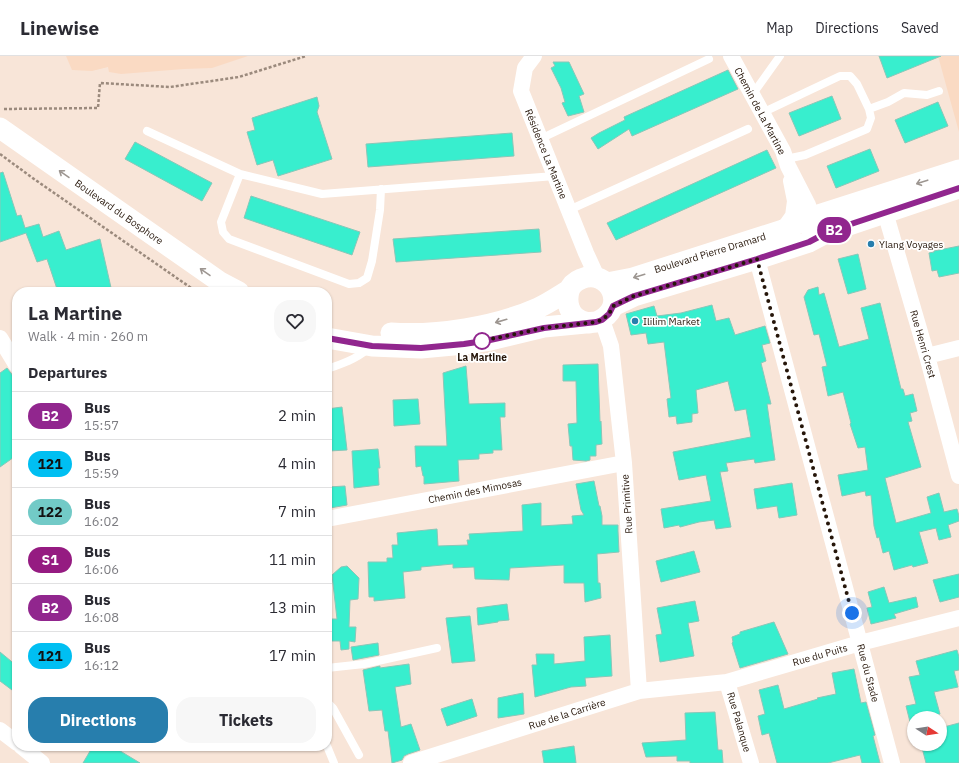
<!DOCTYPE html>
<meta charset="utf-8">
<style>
:root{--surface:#fff;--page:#f7f7f7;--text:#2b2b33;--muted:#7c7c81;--line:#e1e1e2;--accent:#277ead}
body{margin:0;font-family:"IBM Plex Sans",sans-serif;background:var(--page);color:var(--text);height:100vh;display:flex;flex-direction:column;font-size:15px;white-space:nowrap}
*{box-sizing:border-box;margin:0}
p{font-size:13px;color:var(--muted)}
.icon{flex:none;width:22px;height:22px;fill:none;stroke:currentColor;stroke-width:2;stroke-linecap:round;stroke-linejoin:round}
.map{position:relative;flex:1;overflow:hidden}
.details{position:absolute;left:12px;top:231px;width:320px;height:464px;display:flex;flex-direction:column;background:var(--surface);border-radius:16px;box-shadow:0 1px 3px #0004}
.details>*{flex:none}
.badge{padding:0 8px;border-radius:13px;font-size:14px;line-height:26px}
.needle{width:26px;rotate:102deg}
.fabs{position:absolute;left:907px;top:655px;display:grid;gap:8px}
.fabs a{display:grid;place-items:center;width:40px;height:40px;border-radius:50%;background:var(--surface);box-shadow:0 1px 3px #0004;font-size:20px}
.you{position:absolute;width:20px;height:20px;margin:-10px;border:3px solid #fff;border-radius:50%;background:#1a73e8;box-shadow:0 0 0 6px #1a73e833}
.map>.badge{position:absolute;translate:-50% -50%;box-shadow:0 0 0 2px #fff}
h2{padding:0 16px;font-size:15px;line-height:36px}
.round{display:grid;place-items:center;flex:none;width:42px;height:42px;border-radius:16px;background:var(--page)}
.head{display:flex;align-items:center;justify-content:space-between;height:68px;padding:0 16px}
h1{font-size:19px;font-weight:700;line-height:30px}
.button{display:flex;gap:8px;margin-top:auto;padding:8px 16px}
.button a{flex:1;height:46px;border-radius:16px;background:var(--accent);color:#fff;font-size:16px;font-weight:700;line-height:46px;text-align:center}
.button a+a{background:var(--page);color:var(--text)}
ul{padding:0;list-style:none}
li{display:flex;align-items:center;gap:12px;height:48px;padding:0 16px;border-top:1px solid var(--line)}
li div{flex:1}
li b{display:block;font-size:15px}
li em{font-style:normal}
li .badge{min-width:44px;font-weight:700;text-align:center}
header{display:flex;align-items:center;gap:24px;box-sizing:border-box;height:56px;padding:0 20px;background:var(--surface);border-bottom:1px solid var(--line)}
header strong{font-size:19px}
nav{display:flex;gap:22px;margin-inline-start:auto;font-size:14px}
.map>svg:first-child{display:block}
.built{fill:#fadac3}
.building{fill:#38eece;stroke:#88c7b8}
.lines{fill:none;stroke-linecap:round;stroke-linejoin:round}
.path{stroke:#9b8a7d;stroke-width:2.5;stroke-dasharray:3 2;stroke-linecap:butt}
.service{stroke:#fff;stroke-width:8}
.minor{stroke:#fff;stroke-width:16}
.tertiary{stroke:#fff;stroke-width:21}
.oneway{stroke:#9d9691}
.line-casing{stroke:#fff;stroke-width:9}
.line{stroke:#91268e;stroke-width:6}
.walk{stroke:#26160a;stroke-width:4;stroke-dasharray:0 7.2}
.poi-dot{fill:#277ead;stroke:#fff;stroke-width:1.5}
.stop-dot{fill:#fff;stroke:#91268e;stroke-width:2}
.labels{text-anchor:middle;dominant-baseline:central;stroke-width:3.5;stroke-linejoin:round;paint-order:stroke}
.street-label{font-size:10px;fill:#26160a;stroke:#fff}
.poi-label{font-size:10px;fill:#26160a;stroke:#fff;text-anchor:start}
.stop-label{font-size:10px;font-weight:bold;fill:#26160a;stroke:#fff}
</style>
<header>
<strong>Linewise</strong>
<nav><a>Map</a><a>Directions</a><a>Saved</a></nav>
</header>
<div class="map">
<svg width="959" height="707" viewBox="0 0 959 707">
<rect width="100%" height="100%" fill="#f8e5d8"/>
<path class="built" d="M66 0H248L212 12 184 13 121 18 109 16 108 11 92 15 72 14Z
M938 0H959V76Z"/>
<path class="building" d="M879 0H941L887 22Z
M553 6H569L584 38 579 40 584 56 568 60 562 47 565 46 561 32 551 12 555 10Z
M728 14 738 33 632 80 629 73 598 93 591 82 599 77 625 64 624 61Z
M832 40 841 63 799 80 789 57Z
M317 41 319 50 317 56 332 103 278 120 273 104 257 109 247 76 255 74 252 62Z
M938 46 948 70 905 87 895 64Z
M512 77 514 100 368 111 366 88Z
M135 86 212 127 202 145 125 103Z
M870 93 879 115 836 132 827 110Z
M767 94 776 112 616 184 607 167Z
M3 116 17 160 21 159 25 172 39 168 43 181 59 175 66 194 100 183 112 236H58L47 203 37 206 26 177 0 186V117Z
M251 140 360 176 352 199 244 162Z
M539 173 541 196 396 206 393 183 494 176Z
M959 190V217L939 221 937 214 932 215 929 197 934 196V195Z
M858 198 866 233 848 238 838 203Z
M818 231 819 239 824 237 839 291 869 283 861 252 880 247 901 333H903L905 340 913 338 917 355 910 357 912 365 908 366 921 411 885 422 896 467 931 457 927 441 939 437 944 456 957 453 959 460V465L948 469 951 481 939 484 936 472 919 476 928 507 913 511 912 509 894 514 889 495 883 497 879 481 877 482 874 470 871 439 866 440 865 435 842 440 838 419 868 414 865 391 858 392 850 368 851 367 843 336 828 340 822 311 827 310 819 278 814 279 804 241 808 234Z
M712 249 716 265 729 262 735 279 765 270 770 287 762 289 766 305 761 307 771 348H767L775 404 755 407 754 403 726 407 728 415 720 416 731 471 716 473 714 464 699 466 680 471 679 469 664 472 661 453 711 445 706 419 679 424 673 396 751 381 746 353 735 355 728 325 696 334 698 357 692 358V366L677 368 676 360 669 361 667 343 671 342 664 286 648 288 646 277 631 279 626 258 654 250 657 260 681 257Z
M598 308 600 366 601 365 602 388 596 389V400H590V404L586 405 573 404 572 390H570L568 368 577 367 576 325H563V309Z
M466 310 469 348 505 347V361H500L502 394H493V397L479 398V403L458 404 459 425 424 428V420H423L421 410 416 411 415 390H447L443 317Z
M7 312 17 325V399L0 411V317Z
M418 343 420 368 394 370 393 344Z
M342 351 347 394 329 395 327 374V353Z
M378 393 380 412H378L379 429 354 432 352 395Z
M594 425 599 450H600L602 460V469H618V475L619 496 597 498 598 527H600L601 542 585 546 584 527H564V509L510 512 509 524 475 523 474 511 453 512V508L421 511V514L403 516 405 542 374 545V541H369L368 506H387V502H393L392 489H398L397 477 437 473 438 490 468 489 467 484H470L469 478 523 475 522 449 541 447V470L573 468 572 460 584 459 581 454 576 428Z
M792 427 797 459 779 462 777 450 757 453 754 433Z
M345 430 347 449 330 452 328 431Z
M694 495 700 516 661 526 656 505Z
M347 510 359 522 358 543 350 544 349 571H356L355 586 349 585V593L341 594 340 585H327V563H337L332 519 341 511Z
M959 518V541L940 546 933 524Z
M884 531 889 547 916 541 918 551 894 558 896 562 871 568 867 552 872 551 868 536Z
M695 545 699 565 688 567 694 600 660 606 656 579 662 578 657 552Z
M507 548 509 564 498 565V566L478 569 477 552Z
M470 560 475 605 452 607 446 562Z
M774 566 788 598 740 612 732 587 733 586 732 581 740 578V576Z
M610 579 612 620 585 622 586 630 571 631 535 641 532 609H537L536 598H554V608L585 605 584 581Z
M378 587 379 599 353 604 351 591Z
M957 594 959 601V614L954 615 958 631 934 636 940 658 925 662H914V665L910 666 906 650 916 648 909 621 920 619 916 605Z
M0 596 17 610V627L12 634 0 625Z
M409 608 411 628 395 631 401 671 411 668 420 694 408 698 404 700 402 704 392 707 388 675H385L382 654 369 655 363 614 380 610V612Z
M854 613 861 647 866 646 875 679 873 680 880 707H862L860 699 828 707H777L769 677 762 679 758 660 765 658 759 634 778 629 784 653 818 643 817 642 836 638 832 617Z
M523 637 524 658 498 662V642Z
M472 643 477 660 447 670 441 653Z
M715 656 718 694H722L723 707H690V705H677V700L646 701 642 687 686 684 685 657Z
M959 667V707H926L921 688H940V672Z
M93 690H112L140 707H83Z
M574 690 576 707H544L542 695Z"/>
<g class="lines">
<path class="path" d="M4 53 98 52 100 27 170 31 239 21 306 0
M0 98 34 123 197 236"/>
<path class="service" d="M752 39 780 0
M869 53 888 46 904 37 927 39 939 35
M762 57 840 20H850L857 28 869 53 871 62 867 73 805 99 786 103
M147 75 240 118 322 138 555 120
M540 83 709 3
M240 118 221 166 223 176 229 183 349 228 359 227 367 222 372 205 380 154 381 133
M569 154 748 73
M327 313C342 308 356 303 368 293
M327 612 364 608 437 592
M327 646 333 652 359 699
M307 690H308
M327 690 334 707"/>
<path class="minor" d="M534 0 525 12 521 35 586 197 597 221
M731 0 783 95 788 110 808 149 812 161 808 172
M885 156 927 300 959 420
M783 174 793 160 795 145 791 125
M757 203 892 707
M602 264 611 290 624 407 639 635
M0 282 17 310
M927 300 959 292
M327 463 624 407
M727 626 751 707
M0 674 17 687
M21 690 42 707
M411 707 639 635 727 626 860 587 959 562"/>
<path class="tertiary" d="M0 72 220 226 239 236
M607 227 633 222 783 174 812 161 959 114
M613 250 634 240 757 203 809 186 828 176 959 132
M391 277C437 280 495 271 538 252 549 247 559 240 569 234
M327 282 372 290 421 292 464 288 490 284 544 271 596 266C631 252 608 211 581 223 576 225 571 229 569 235 566 246 569 259 580 264 583 266 586 266 589 267"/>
</g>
<defs><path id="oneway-shaft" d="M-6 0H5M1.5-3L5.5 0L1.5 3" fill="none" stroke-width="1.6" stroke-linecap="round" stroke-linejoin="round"/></defs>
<g class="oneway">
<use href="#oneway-shaft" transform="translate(64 118) rotate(-145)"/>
<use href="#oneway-shaft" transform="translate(922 126) rotate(162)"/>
<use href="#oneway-shaft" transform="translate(205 216) rotate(-145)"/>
<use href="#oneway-shaft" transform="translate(639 220) rotate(163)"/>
<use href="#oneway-shaft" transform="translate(501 265) rotate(164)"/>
</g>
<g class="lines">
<g class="line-casing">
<path id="line" d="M327 282 372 290 421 292 464 288 490 284 544 272 596 266 602 264 609 258 613 250 634 240 757 203 809 186 828 176 842 171 959 132"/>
</g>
<use href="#line" class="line"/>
<path class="walk" d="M482 285 477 286 544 272 596 266 602 264 609 258 613 250 634 240 757 203 852 557"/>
</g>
<g class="poi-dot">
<circle cx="871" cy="188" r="4"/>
<circle cx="635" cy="265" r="4"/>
</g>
<circle class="stop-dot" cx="482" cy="285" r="8"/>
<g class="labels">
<g class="street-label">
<text transform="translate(760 55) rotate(62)">Chemin de La Martine</text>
<text transform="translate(546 98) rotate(68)">Résidence La Martine</text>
<text transform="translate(119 156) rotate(35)">Boulevard du Bosphore</text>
<text transform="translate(710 197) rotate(-17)">Boulevard Pierre Dramard</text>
<text transform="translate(923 288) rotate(74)">Rue Henri Crest</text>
<text transform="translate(475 435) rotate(-11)">Chemin des Mimosas</text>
<text transform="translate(627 448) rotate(-94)">Rue Primitive</text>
<text transform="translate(820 599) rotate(-16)">Rue du Puits</text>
<text transform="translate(868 617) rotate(75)">Rue du Stade</text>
<text transform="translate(567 658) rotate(-18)">Rue de la Carrière</text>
<text transform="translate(739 666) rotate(74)">Rue Palanque</text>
</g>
<g class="poi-label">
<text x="879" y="188">Ylang Voyages</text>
<text x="643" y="265">Ililim Market</text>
</g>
<g class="stop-label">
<text x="482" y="301">La Martine</text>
</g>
</g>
</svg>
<div class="fabs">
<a><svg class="needle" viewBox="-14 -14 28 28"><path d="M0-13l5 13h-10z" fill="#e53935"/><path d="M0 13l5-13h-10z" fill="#7c7c81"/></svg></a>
</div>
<div class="you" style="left:852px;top:557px"></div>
<b class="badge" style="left:834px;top:174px;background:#91268e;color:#fff">B2</b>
<section class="details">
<div class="head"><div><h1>La Martine</h1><p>Walk · 4 min · 260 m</p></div><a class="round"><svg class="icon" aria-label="heart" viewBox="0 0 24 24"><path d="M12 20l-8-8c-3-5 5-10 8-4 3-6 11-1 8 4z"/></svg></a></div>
<h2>Departures</h2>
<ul>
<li><span class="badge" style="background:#91268e;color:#fff">B2</span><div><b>Bus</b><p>15:57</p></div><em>2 min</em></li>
<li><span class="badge" style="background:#00bff2;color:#111">121</span><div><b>Bus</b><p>15:59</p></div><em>4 min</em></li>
<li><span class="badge" style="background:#72cac7;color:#111">122</span><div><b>Bus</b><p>16:02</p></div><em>7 min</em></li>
<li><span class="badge" style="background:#951b81;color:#fff">S1</span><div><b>Bus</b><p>16:06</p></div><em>11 min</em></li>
<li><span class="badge" style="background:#91268e;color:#fff">B2</span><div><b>Bus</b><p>16:08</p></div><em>13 min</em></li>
<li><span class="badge" style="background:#00bff2;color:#111">121</span><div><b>Bus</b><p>16:12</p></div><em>17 min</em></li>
</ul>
<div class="button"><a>Directions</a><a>Tickets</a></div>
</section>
</div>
